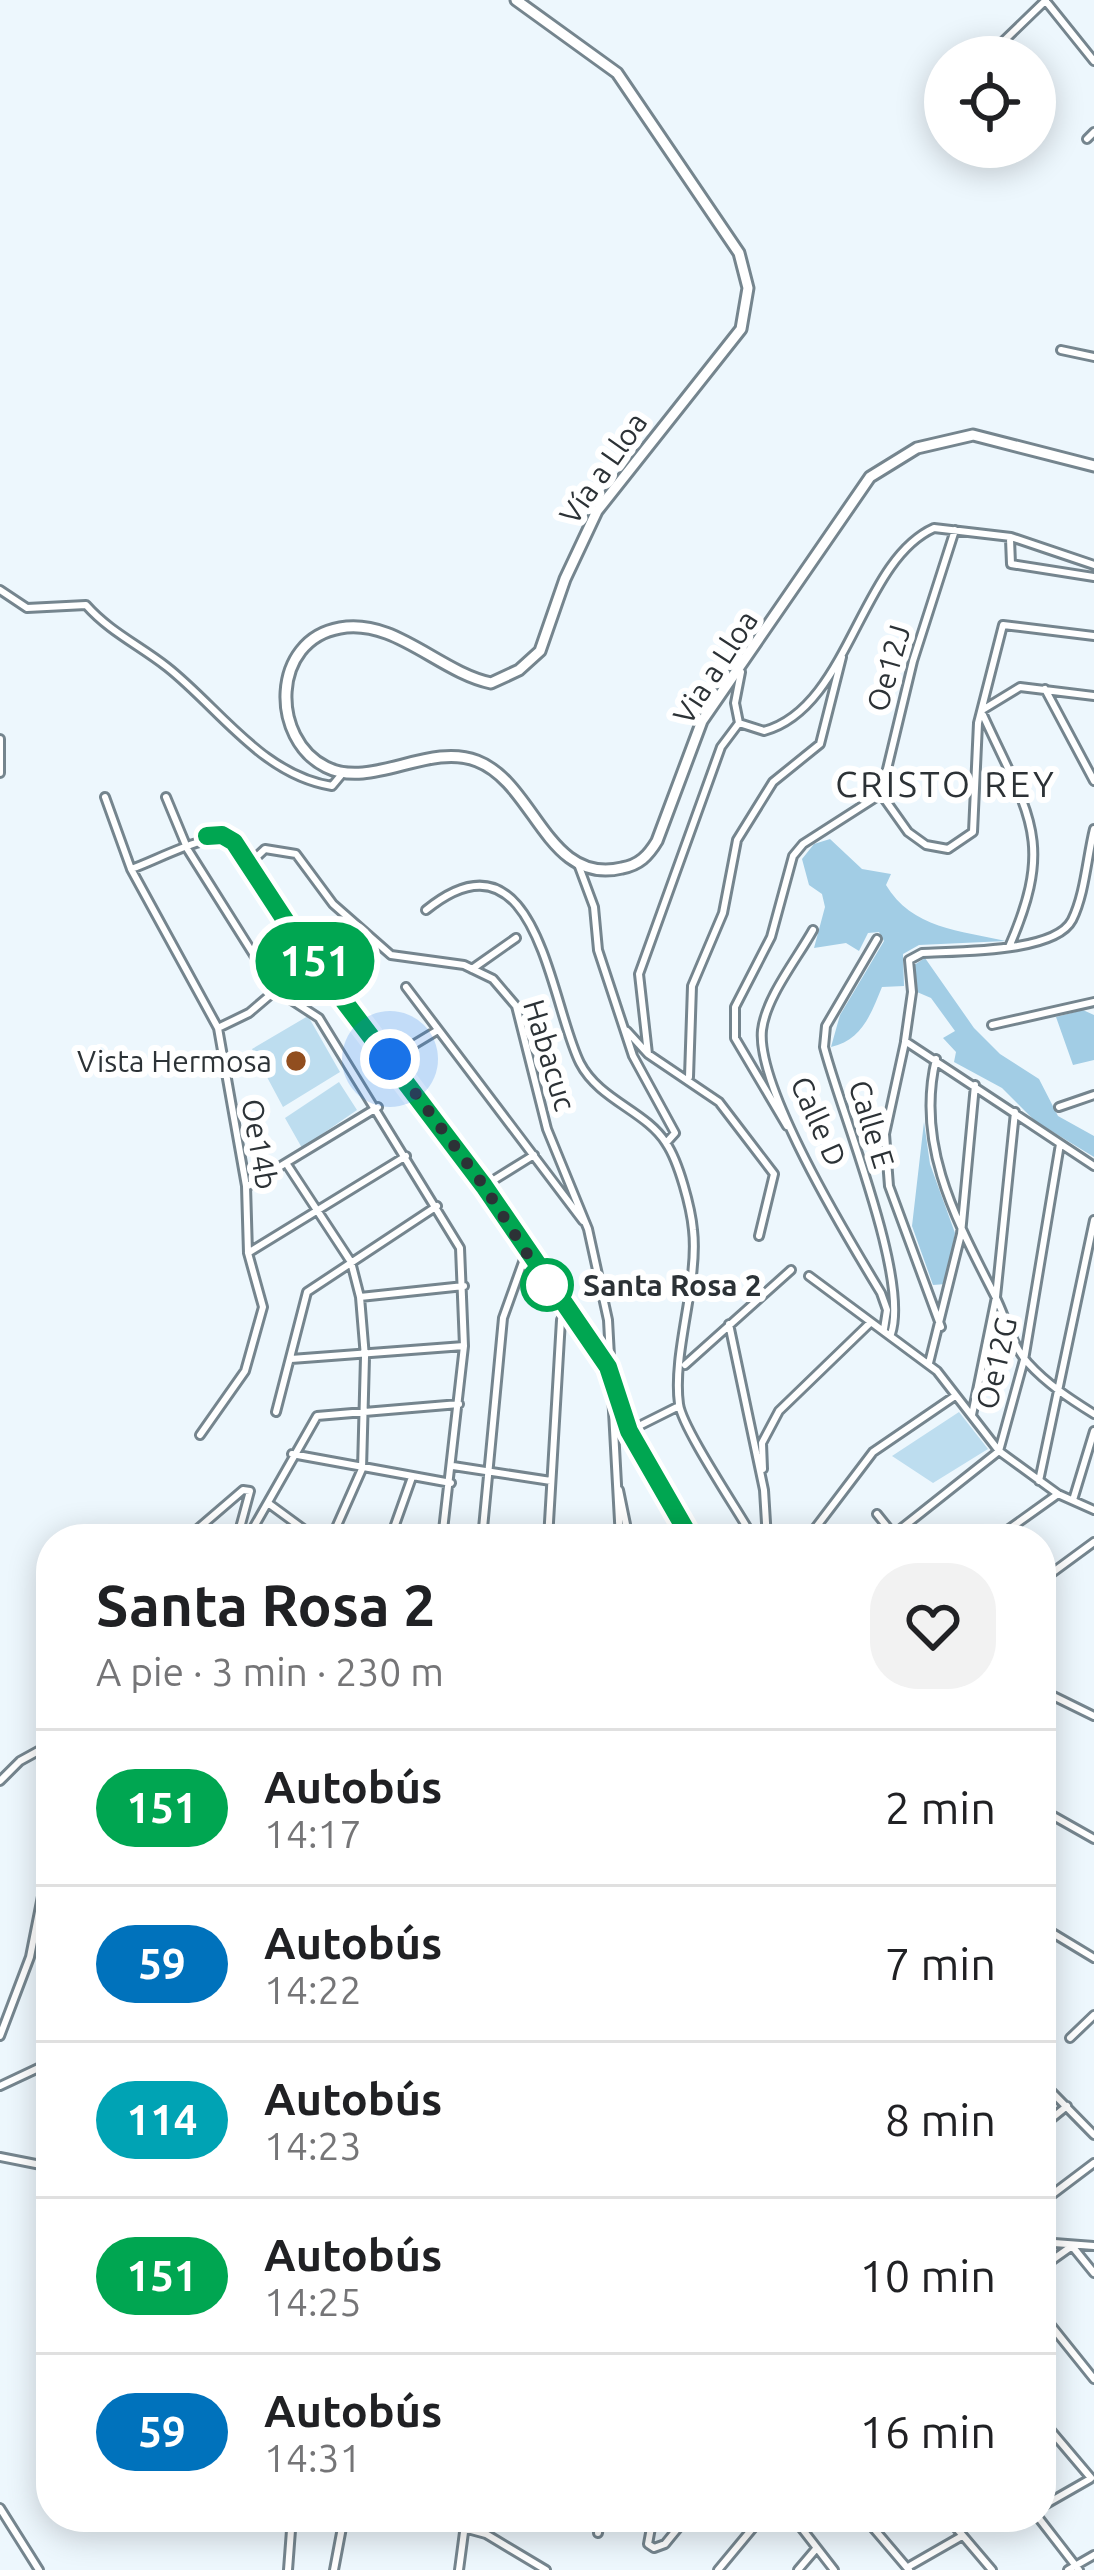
<!DOCTYPE html>
<html lang="es">
<meta charset="utf-8">
<style>
:root{--surface:#fff;--page:#f2f2f2;--text:#202124;--muted:#757577;--line:#e0e0e0}
body{margin:0;font-family:Ubuntu,sans-serif;background:var(--page);color:var(--text);height:100vh;display:flex;flex-direction:column;font-size:45px;white-space:nowrap}
*{box-sizing:border-box;margin:0}
p{font-size:39px;color:var(--muted)}
.icon{flex:none;width:66px;height:66px;fill:none;stroke:currentColor;stroke-width:2;stroke-linecap:round;stroke-linejoin:round}
.map{position:relative;flex:1;overflow:hidden}
.sheet{position:absolute;left:36px;top:1524px;width:1020px;height:1008px;display:flex;flex-direction:column;background:var(--surface);border-radius:48px;box-shadow:0 6px 30px #0003}
.sheet>*{flex:none}
.badge{padding:0 24px;border-radius:39px;font-size:42px;line-height:78px}
.fabs{position:absolute;left:924px;top:36px;display:grid;gap:24px}
.fabs a{display:grid;place-items:center;width:132px;height:132px;border-radius:50%;background:var(--surface);box-shadow:0 6px 30px #0003;font-size:60px}
.you{position:absolute;width:60px;height:60px;margin:-30px;border:9px solid #fff;border-radius:50%;background:#1a73e8;box-shadow:0 0 0 18px #1a73e833}
.map>.badge{position:absolute;translate:-50% -50%;box-shadow:0 0 0 6px #fff}
.round{display:grid;place-items:center;flex:none;width:126px;height:126px;border-radius:48px;background:var(--page)}
.overview{display:flex;align-items:center;justify-content:space-between;height:204px;padding:0 60px}
h1{font-size:57px;font-weight:700;line-height:90px}
ul{padding:0;list-style:none}
li{display:flex;align-items:center;gap:36px;height:156px;padding:0 60px;border-top:3px solid var(--line)}
li div{flex:1}
li b{display:block;font-size:45px}
li em{font-style:normal}
li .badge{min-width:132px;font-weight:700;text-align:center}
.map>svg:first-child{display:block}
.green{fill:#bdddef}
.forest{fill:#a2cde5}
.lines{fill:none;stroke-linecap:round;stroke-linejoin:round}
.street-casing{stroke:#75858e;stroke-width:12}
.secondary-casing{stroke:#75858e;stroke-width:15}
.street{stroke:#fff;stroke-width:6}
.secondary{stroke:#fff;stroke-width:9}
.line-casing{stroke:#fff;stroke-width:27}
.line{stroke:#00a651;stroke-width:18}
.walk{stroke:#2c3236;stroke-width:12;stroke-dasharray:0 21.6}
.poi-dot{fill:#914e1f;stroke:#fff;stroke-width:4.5}
.stop-dot{fill:#fff;stroke:#00a651;stroke-width:6}
.labels{text-anchor:middle;dominant-baseline:central;stroke-width:12;stroke-linejoin:round;paint-order:stroke}
.street-label{font-size:30px;fill:#2c3236;stroke:#fff}
.poi-label{font-size:30px;fill:#2c3236;stroke:#fff;text-anchor:end}
.stop-label{font-size:30px;font-weight:bold;fill:#2c3236;stroke:#fff;text-anchor:start}
.quarter-label{font-size:36px;letter-spacing:3px;fill:#2c3236;stroke:#fff}
</style>
<div class="map">
<svg width="1094" height="2570" viewBox="0 0 1094 2570">
<rect width="100%" height="100%" fill="#edf7fd"/>
<path class="green" d="M308 1016 340 1072 283 1107 252 1049Z
M339 1082 357 1110 302 1148 285 1118Z
M959 1412 988 1449 933 1483 892 1456Z"/>
<path class="forest" d="M830 839 862 869 891 874 886 885C911 928 961 931 1006 941L919 945 903 954 904 986 882 987C871 1014 862 1040 831 1047L840 1015 884 941 879 932 868 933 859 951 846 943 814 948 825 907 822 894 809 885 802 859 814 844Z
M925 958 974 1028 1000 1054 1039 1079 1058 1116 1094 1136V1157L1035 1121 1002 1088 954 1062 956 1052 943 1038 955 1031 931 998 917 992 911 967Z
M1083 1010 1094 1015V1060L1073 1065 1056 1017Z
M924 1122 930 1164 955 1233 946 1284 933 1285 912 1226Z"/>
<g class="lines">
<g class="street-casing">
<path id="street" d="M1045 0 1094 61
M987 57 1046 0
M1087 139 1094 132
M1061 350 1094 357
M955 530 913 661 881 794 908 832 926 845 948 849 973 832 978 723 1003 625 1094 636
M1010 539 1011 564 1094 577
M0 590 27 608 86 605C110 632 139 645 167 667 219 708 262 775 332 786L342 774
M741 672 735 703 739 723 764 731C849 708 860 561 934 528L1011 537 1094 565
M1045 689 1094 781
M984 709 1020 687 1094 696
M983 715C1028 814 1056 840 1009 947
M0 739V773
M105 797 131 869 218 1028 246 1186 248 1253 263 1307 245 1371 200 1435
M166 797 188 850 276 990 319 1018 460 1248 464 1346 442 1539
M1094 829C1087 857 1085 894 1072 920 1055 953 957 951 922 953L909 960 912 992 905 1041 1094 1166
M249 864 265 849 296 854 333 904 391 955 464 965 493 979 516 1006 547 1129 588 1229 608 1320 620 1539
M578 864 594 907 598 950 633 1056 675 1133 666 1143
M131 869C158 860 213 828 234 842L300 943 484 1186 608 1368 629 1431 691 1539
M426 910C537 820 550 1004 580 1063 599 1100 646 1111 666 1143 679 1162 691 1208 693 1230 699 1282 672 1353 679 1404 682 1428 739 1512 754 1539
M813 930C797 959 766 997 762 1030 756 1088 849 1240 881 1293L887 1310 884 1329
M877 939 826 1026 824 1047C840 1110 910 1278 891 1334
M472 969 516 938
M406 987 583 1221
M992 1025 1094 1002
M218 1028 249 1013 276 990
M627 1031 648 1054 719 1102 774 1174 759 1236
M905 1042 885 1134 889 1186 941 1327
M648 1054 639 974 721 747 739 723
M390 1059 438 1030
M936 1059C915 1146 957 1221 995 1296 1006 1317 1012 1346 1028 1363 1047 1384 1070 1399 1094 1414
M689 1077 692 986 723 913 737 840 773 782 820 744 842 657
M1059 1107 1094 1095
M787 1126 735 1038V1007L771 937 793 856 803 844 881 794
M288 1166 351 1262 360 1297 365 1357 362 1469 331 1539
M248 1186 378 1107
M484 1186 534 1155
M248 1253 406 1156
M809 1276 937 1371 999 1451 1058 1494 1094 1510
M360 1297 464 1286
M729 1324 764 1490 767 1539
M291 1359 464 1346
M929 1363 961 1234 975 1085
M685 1365 791 1270
M276 1412 307 1292 437 1206
M972 1415 996 1297 1015 1112
M629 1431 679 1406
M292 1454 451 1483
M453 1466 551 1481
M763 1469 762 1443 779 1411 870 1323
M1039 1481 1094 1220
M619 1490 629 1539
M1073 1500 1094 1431
M268 1503 317 1539
M877 1514 897 1539
M186 1539 243 1490 250 1491 237 1539
M247 1539 317 1416 459 1404
M390 1539 411 1480
M482 1539 503 1318 527 1251
M548 1539 561 1320 568 1310
M807 1539 873 1452 955 1396
M888 1539 999 1451 1024 1360 1060 1144
M995 1539 1058 1494
M1041 1581 1094 1542
M1041 1690 1094 1716
M0 1781 20 1761 51 1744
M1041 1809 1094 1839
M1041 1926 1094 1958
M51 1995 44 2042 51 2071
M0 2036 30 1957 51 1851
M1070 2038 1094 2015
M1041 2081 1094 2135
M0 2086 47 2064
M1041 2127 1067 2106
M0 2157 51 2167
M1041 2203 1094 2163
M1041 2242 1094 2246
M1041 2268 1072 2246 1094 2273
M1041 2313 1094 2379
M1041 2419 1091 2478
M1041 2507 1090 2479
M0 2508 39 2570
M653 2517 648 2544 654 2548 665 2544 687 2517
M793 2517 834 2570
M864 2517 909 2570
M947 2517 992 2570
M1038 2517 1079 2570
M464 2528 486 2534 546 2570
M598 2533 600 2517
M908 2567 962 2536
M288 2570 292 2517
M334 2570 344 2517
M459 2570 466 2517
M718 2570 762 2517
M798 2570 815 2550
M1068 2570 1094 2555"/>
</g>
<g class="secondary-casing">
<path id="secondary" d="M516 0 617 73 739 253 748 288 741 329 597 511 565 579 540 651 519 670 491 683C439 672 395 618 340 628 271 640 270 739 326 767 371 790 429 742 477 761 535 783 547 886 622 868 639 865 648 856 657 841L702 721 870 477 917 448 973 435 1094 466"/>
</g>
<use href="#street" class="street"/>
<use href="#secondary" class="secondary"/>
</g>
<g class="lines">
<g class="line-casing">
<path id="line" d="M207 836 222 835 234 842 300 943 484 1186 608 1367 629 1431 691 1539"/>
</g>
<use href="#line" class="line"/>
<path class="walk" d="M390 1059 484 1186 547 1285"/>
</g>
<circle class="poi-dot" cx="296" cy="1061" r="12"/>
<circle class="stop-dot" cx="547" cy="1285" r="24"/>
<g class="labels">
<g class="street-label">
<text transform="translate(603 468) rotate(-55)">Vía a Lloa</text>
<text transform="translate(715 667) rotate(-57)">Via a Lloa</text>
<text transform="translate(888 668) rotate(-74)">Oe12J</text>
<text transform="translate(550 1055) rotate(73)">Habacuc</text>
<text transform="translate(819 1121) rotate(66)">Calle D</text>
<text transform="translate(872 1124) rotate(73)">Calle E</text>
<text transform="translate(260 1144) rotate(80)">Oe14b</text>
<text transform="translate(996 1363) rotate(-77)">Oe12G</text>
</g>
<g class="poi-label">
<text x="272" y="1061">Vista Hermosa</text>
</g>
<g class="stop-label">
<text x="583" y="1285">Santa Rosa 2</text>
</g>
<g class="quarter-label">
<text x="946" y="783">CRISTO REY</text>
</g>
</g>
</svg>
<div class="fabs">
<a><svg class="icon" aria-label="locate" viewBox="0 0 24 24"><circle cx="12" cy="12" r="6"/><path d="M12 2v4M12 18v4M2 12h4M18 12h4"/></svg></a>
</div>
<div class="you" style="left:390px;top:1059px"></div>
<b class="badge" style="left:315px;top:961px;background:#00a651;color:#fff">151</b>
<section class="sheet">
<div class="overview"><div><h1>Santa Rosa 2</h1><p>A pie · 3 min · 230 m</p></div><a class="round"><svg class="icon" aria-label="heart" viewBox="0 0 24 24"><path d="M12 20l-8-8c-3-5 5-10 8-4 3-6 11-1 8 4z"/></svg></a></div>
<ul>
<li><span class="badge" style="background:#00a651;color:#fff">151</span><div><b>Autobús</b><p>14:17</p></div><em>2 min</em></li>
<li><span class="badge" style="background:#0072bc;color:#fff">59</span><div><b>Autobús</b><p>14:22</p></div><em>7 min</em></li>
<li><span class="badge" style="background:#00a3b4;color:#fff">114</span><div><b>Autobús</b><p>14:23</p></div><em>8 min</em></li>
<li><span class="badge" style="background:#00a651;color:#fff">151</span><div><b>Autobús</b><p>14:25</p></div><em>10 min</em></li>
<li><span class="badge" style="background:#0072bc;color:#fff">59</span><div><b>Autobús</b><p>14:31</p></div><em>16 min</em></li>
</ul>
</section>
</div>
